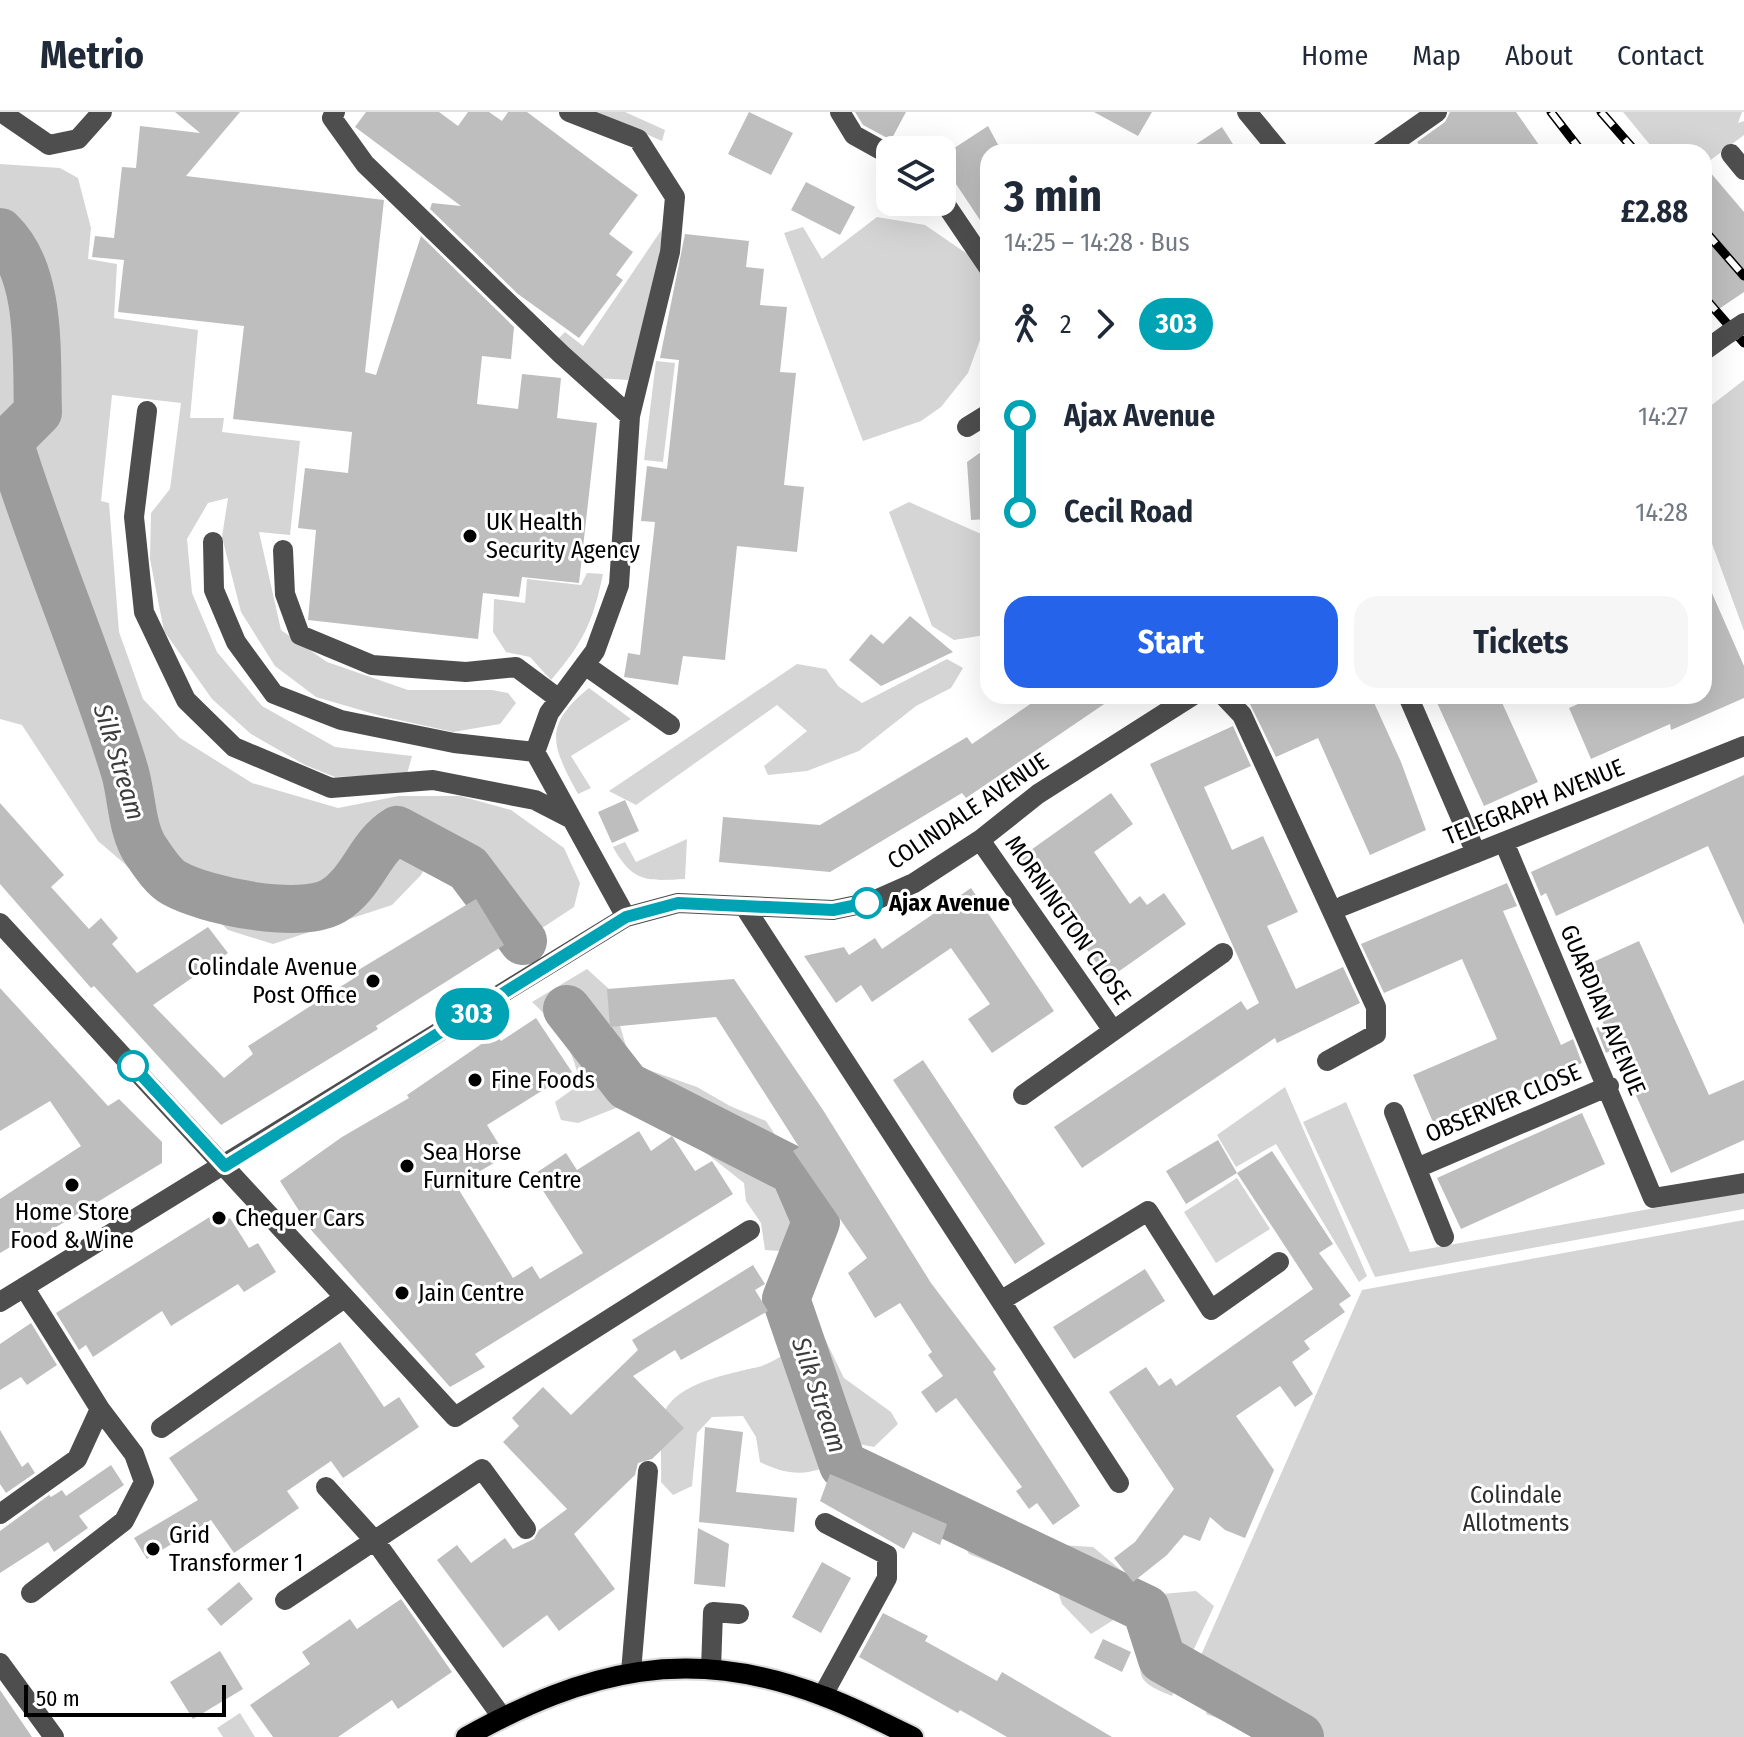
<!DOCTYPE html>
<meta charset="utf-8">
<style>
:root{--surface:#fff;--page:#f6f6f7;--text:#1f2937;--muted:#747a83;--line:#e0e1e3;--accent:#2563eb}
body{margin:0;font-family:"Fira Sans Condensed",sans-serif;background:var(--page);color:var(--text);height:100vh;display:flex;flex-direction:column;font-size:30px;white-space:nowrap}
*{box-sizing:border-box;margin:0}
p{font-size:26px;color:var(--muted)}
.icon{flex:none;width:44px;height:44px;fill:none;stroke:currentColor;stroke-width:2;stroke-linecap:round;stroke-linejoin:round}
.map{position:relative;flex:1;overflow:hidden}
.side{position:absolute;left:980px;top:32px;width:732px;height:560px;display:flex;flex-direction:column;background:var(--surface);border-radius:24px;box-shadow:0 8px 32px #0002}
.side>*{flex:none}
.badge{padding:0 16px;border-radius:26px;font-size:28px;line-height:52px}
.tools{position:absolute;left:876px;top:24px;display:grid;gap:16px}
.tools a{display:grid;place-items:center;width:80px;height:80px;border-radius:16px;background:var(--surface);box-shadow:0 8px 32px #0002;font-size:40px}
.scale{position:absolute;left:24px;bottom:20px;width:202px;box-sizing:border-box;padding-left:8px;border:4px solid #000;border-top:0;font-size:22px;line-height:28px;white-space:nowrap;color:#000;-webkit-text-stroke:6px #fff;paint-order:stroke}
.map>.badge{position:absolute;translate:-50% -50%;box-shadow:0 0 0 4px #fff}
.legs{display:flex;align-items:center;gap:12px;height:88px;padding:0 24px;font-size:26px}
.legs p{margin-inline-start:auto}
.overview{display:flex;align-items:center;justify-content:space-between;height:136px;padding:0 24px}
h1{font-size:44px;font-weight:700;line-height:60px}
.button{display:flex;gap:16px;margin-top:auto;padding:16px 24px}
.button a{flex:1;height:92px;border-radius:24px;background:var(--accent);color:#fff;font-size:32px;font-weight:700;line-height:92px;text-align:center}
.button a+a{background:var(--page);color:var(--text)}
ul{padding:0 24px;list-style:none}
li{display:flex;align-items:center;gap:28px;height:96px;font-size:30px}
li i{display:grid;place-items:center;width:12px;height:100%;margin:0 10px;background:currentColor}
li i::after{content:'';width:20px;height:20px;margin:-10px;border:6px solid;border-radius:50%;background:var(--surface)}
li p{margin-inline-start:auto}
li:first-child i{background:linear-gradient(#0000 50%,currentColor 0)}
li:last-child i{background:linear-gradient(currentColor 50%,#0000 0)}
header{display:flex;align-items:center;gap:48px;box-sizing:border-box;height:112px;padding:0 40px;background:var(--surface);border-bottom:2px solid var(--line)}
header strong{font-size:38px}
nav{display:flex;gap:44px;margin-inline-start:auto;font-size:28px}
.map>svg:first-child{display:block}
.green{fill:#d5d5d5}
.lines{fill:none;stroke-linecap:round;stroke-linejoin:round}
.river{stroke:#9c9c9c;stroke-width:48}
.building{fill:#bebebe}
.major-casing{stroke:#dbdbdb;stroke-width:24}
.minor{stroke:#4e4e4e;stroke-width:20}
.major{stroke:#000;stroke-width:20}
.rail-casing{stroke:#000;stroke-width:9}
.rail{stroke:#fff;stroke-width:6;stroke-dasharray:18;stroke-linecap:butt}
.minor-bridge{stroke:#4e4e4e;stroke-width:20}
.line-1-casing{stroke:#fff;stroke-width:18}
.line-1{stroke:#00a3b4;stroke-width:12}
.poi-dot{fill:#000;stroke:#fff;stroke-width:3}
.stop-1-dot{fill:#fff;stroke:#00a3b4;stroke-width:4}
.labels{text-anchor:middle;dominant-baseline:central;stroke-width:6;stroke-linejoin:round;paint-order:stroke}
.poi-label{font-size:24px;fill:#000;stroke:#fff;text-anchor:start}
.street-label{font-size:24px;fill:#000;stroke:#fff}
.stop-label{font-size:24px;font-weight:bold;fill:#000;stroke:#fff;text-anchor:start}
.park-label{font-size:24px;fill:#2c2c2c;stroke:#fff}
.water-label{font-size:26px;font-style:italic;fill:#3d3d3d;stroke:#fff}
</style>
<header>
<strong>Metrio</strong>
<nav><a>Home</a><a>Map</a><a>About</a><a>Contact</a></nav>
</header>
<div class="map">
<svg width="1744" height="1625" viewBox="0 0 1744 1625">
<rect width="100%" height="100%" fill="#fff"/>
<path class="green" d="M596 0H625L665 18 662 29Z
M1623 0H1742L1738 11 1744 9V23L1704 53V40H1656Z
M0 52 60 56 78 66 91 116 88 147 117 152 114 206 198 218 190 306H224L222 320 300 329 290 423 259 420 281 518 327 550 408 578H492L508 581 516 591 500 612 453 620 381 604 316 585 275 554 241 500 222 425 228 386 208 391 187 427 192 481 217 540 262 594 335 635 412 644 407 662 335 665 305 653 251 622 212 587 164 519 150 447 151 401 170 377 181 291 112 283 101 389 109 391 119 520 143 587 180 626 252 671 338 696 399 684H460L511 698 564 736 580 771 574 795 530 824 469 743 439 730 421 763 392 793 273 832 228 818 183 775 160 782 98 729 22 613 0 607Z
M877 105 925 113 982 152 988 206 968 261 941 295 921 309 863 329 784 121 803 115 822 147Z
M662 117 658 159 628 268 597 266 557 228 565 220 583 234Z
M656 249 675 251 663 350 644 348Z
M1744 268V519L1711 429 1704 299Z
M909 390 988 425 985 523 954 528 932 514 889 400Z
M587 461 603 462C593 510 583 531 551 568L530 545 506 540 493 520 494 487 525 491 527 467 581 473Z
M947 547 963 556 951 576 916 594 859 639 807 659 768 663 764 654 807 619 777 593 636 693 609 679 797 552 826 557 838 574 862 591Z
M589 576 631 607 571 644 591 676 578 682C552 634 542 614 589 576Z
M687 727 685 767C647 769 633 771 613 735L625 730 636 750Z
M587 857 609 877 626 934 640 955 697 975 730 994 766 1009 807 1071 798 1123 781 1139 765 1138 761 1111 746 1089 744 1071 673 1015 621 994 578 1011 561 1008 555 990 580 972C573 936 558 914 532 890Z
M1285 975 1367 1164 1359 1170 1276 1032 1236 1055 1217 1023Z
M1346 990 1410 1140 1744 1080V1097L1375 1165 1303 1010Z
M1237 1066 1270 1117 1216 1151 1184 1100Z
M1744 1108V1625H1319L1194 1559 1362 1178Z
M823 1223 844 1266 891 1300 898 1312 874 1335 859 1332 878 1358 1061 1433 1093 1435 1151 1483 1196 1479 1214 1494 1172 1584C1123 1565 1147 1559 1141 1517L1115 1507 1091 1522 1062 1492 1057 1477 969 1442 950 1409 826 1355C801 1365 783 1361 760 1350L756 1325 743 1304 712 1305 697 1321 692 1374 673 1383 661 1370C662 1350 659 1329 662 1309 667 1272 729 1262 758 1255 782 1249 798 1227 823 1223Z
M1219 1575 1296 1619 1308 1625H1268L1206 1602 1208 1584Z
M240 1601 255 1625H223L217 1616Z"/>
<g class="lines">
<path class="river" d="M0 120C43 161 36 245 38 300L9 329C43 440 90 546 124 657 132 681 131 718 146 739 153 749 163 765 174 771 206 789 300 808 333 789 363 771 369 735 397 718L468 756 523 829
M567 897 627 974 794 1059 816 1110 786 1187 843 1353 1146 1497 1162 1547 1300 1625"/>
</g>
<path class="building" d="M175 0H240L186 64 384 88 365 260 376 263 421 124 514 215 511 247 482 244 477 292 518 297 522 262 561 266 557 306 597 311 579 471 522 465 519 485 483 481 478 527 308 508 316 418 298 416 305 356 348 361 352 320 233 307 244 214 118 200 124 148 92 145 95 124 114 126 122 55 136 56 140 14 200 21Z
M366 0H439L458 14 468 0H489L502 9 508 0H527L638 83 609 122 633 140 616 163 623 168 579 226 518 182 430 97 432 91 461 94 355 15Z
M749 0 793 21 771 63 728 42Z
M855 0H906L891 28 863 13Z
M1094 0H1152L1138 24Z
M1450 0H1516L1544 40H1424L1417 30 1445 10Z
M988 14 1002 40H988V120L942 51V44Z
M1222 15 1238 40H1184Z
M1704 53 1744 100V180L1704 207Z
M806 70 855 95 840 123 791 98Z
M685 122 749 129 746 155 764 157 760 193 787 195 780 260 796 261 784 373 804 375 797 440 737 434 725 548 683 544 678 573 624 565 628 541 640 543 655 410 641 409 647 354 667 357 679 248 660 246Z
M988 335V407L971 408 967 350Z
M1704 463 1744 554V586L1671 618 1670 612 1591 647 1569 596 1596 584H1704Z
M910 504 953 540 881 574 849 548 871 522 883 532Z
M1042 584H1116L966 686 962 681 830 760 719 750 723 705 820 713 967 625 972 632Z
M1268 584H1371L1401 650 1426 718 1370 743 1318 626 1276 645 1250 592Z
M1434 584H1499L1538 670 1484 694Z
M1233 614 1251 654 1204 675 1232 738 1263 724 1280 761 1298 800 1267 814 1296 877 1343 855 1360 891 1277 931 1275 926 1082 1056 1054 1015 1241 889 1247 898 1259 891 1150 652Z
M1744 663V813L1708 734 1556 804 1546 781 1541 784 1531 760Z
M1111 681 1133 712 1094 740 1130 792 1140 784 1147 793 1164 781 1186 812 1108 867 1021 745Z
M625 688 639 719 612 731 598 700Z
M0 691 64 763 51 775 89 817 101 806 118 826 112 832 137 861 208 815 228 841 153 893 224 966 253 942 248 934 359 863 356 860 360 857 476 787 504 833 376 914 378 917 221 1013 94 874 91 876 0 772Z
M1507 771 1517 794 1503 799 1561 933 1573 927 1582 951 1435 1015 1413 963 1497 927 1462 847 1384 881 1361 832Z
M971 776 1054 899 992 941 968 907 990 892 951 836 872 890 861 873 836 891 804 844 844 835 849 843 875 826 882 837Z
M1639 829 1709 983 1744 968V1028L1671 1061 1615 937 1606 941 1596 916 1604 913 1578 857Z
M734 867 823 998 931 1171 996 1257 993 1260 1080 1394 1053 1413 1037 1391 1029 1397 1016 1379 1022 1375 956 1286 936 1301 921 1280 943 1264 928 1243 932 1240 900 1191 875 1206 848 1161 867 1146 793 1039 799 1035 716 905 610 915 607 877Z
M0 876 108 994 119 987 162 1030V1051L38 1126 34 1121 0 1141V1087L81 1034 50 989 0 1019Z
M536 906 572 960 487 1013 506 1044 456 1073 513 1166 532 1154 540 1167 583 1141 533 1063 566 1041 577 1058 639 1019 651 1039 672 1024 695 1059 712 1049 733 1082 475 1242 485 1255 450 1275 312 1119 280 1069 342 1025 409 986 407 983 496 922 501 929Z
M923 948 1045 1132 1015 1152 893 968Z
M1582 1001 1605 1052 1461 1117 1437 1066Z
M1218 1028 1237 1061 1186 1092 1166 1059Z
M1272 1039 1333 1132 1319 1141 1351 1184 1339 1192 1345 1200 1304 1229 1310 1237 1292 1250 1313 1282 1295 1295 1280 1274 1236 1304 1274 1358 1245 1426 1225 1418 1210 1405 1200 1429 1184 1423 1167 1443 1133 1470 1114 1446 1135 1430 1174 1377 1109 1280 1146 1255 1159 1274 1171 1266 1176 1274 1313 1177 1237 1061Z
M216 1101 222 1111 230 1106 249 1136 258 1131 276 1160 244 1180 238 1172 171 1214 162 1199 93 1245 86 1233 79 1238 56 1201Z
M753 1153 765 1172 755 1178 768 1199 681 1248 675 1238 633 1264 684 1316 652 1347 638 1351 635 1363 574 1422 615 1477 559 1519 547 1503 503 1536 437 1448 457 1433 471 1451 505 1426 513 1437 534 1427 539 1418 567 1397 503 1330 519 1314 512 1306 543 1275 571 1303 638 1238 632 1228Z
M1145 1157 1165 1189 1074 1247 1053 1215Z
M31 1211 57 1253 27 1273 21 1265 0 1278V1232Z
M340 1230 384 1295 399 1285 419 1315 343 1366 331 1349 287 1379 299 1396 234 1441 211 1408 147 1447 134 1426 198 1388 169 1346Z
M705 1315 743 1320 736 1380 797 1386 794 1420 699 1410Z
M0 1318 22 1355 28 1350 35 1361 6 1381 0 1372Z
M111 1353 124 1373 79 1404 88 1416 54 1440 48 1430 0 1461V1419L49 1383 51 1385 62 1378 66 1384Z
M830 1362 947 1412 940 1433 913 1420 904 1437 820 1389Z
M698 1416 729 1432 725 1475 694 1472Z
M822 1450 851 1466 821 1521 792 1505Z
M239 1470 253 1487 221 1514 207 1497Z
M401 1487 452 1560 398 1597 392 1588 338 1625H273L250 1593 310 1552 302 1540 350 1507 357 1517Z
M883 1501 928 1524 925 1529 997 1569 1002 1560 1112 1625H1007L960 1598 958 1601 859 1545Z
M1103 1527 1131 1540 1122 1560 1094 1546Z
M220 1539 243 1577 193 1607 170 1570Z
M0 1578 32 1625H0Z"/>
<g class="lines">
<g class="major-casing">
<path id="major" d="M466 1625C587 1558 689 1532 823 1584 854 1595 883 1611 913 1625"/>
</g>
<path class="minor" d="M1 0 49 33 78 27 102 0
M335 0 332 6 365 52 561 242 630 304
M569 0 638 27 675 85 670 140 630 304 619 473 595 539 549 601 535 640 626 805
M840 0 854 23 890 43
M1247 0 1280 40
M1380 40 1437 0
M1731 42 1744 58
M942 87 988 155
M1704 239 1729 221
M147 299 134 405 144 500 186 588 234 635 331 676 433 668 535 688 572 707
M967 315 988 302
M213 430 214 478 236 530 274 582 341 608 454 631 535 640
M283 438 285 482 300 523 372 553 466 560 516 555 559 587
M585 553 670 613
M1224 584 1242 603 1376 895V922L1327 949
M1408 584 1476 741
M980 728 1112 917
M1504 730 1653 1086 1744 1071
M744 794 1119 1371
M1343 794 1744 634
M0 811 455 1305 750 1118
M1023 983 1223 841
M1394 1000 1444 1125
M1417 1056 1609 974
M24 1175 100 1297 134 1342 144 1370 124 1409 31 1481
M1002 1188 1148 1099 1211 1198 1279 1150
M0 1190 626 805 678 791 833 798 871 790 914 771 980 728 1038 682 1192 584
M161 1316 344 1186
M326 1375 375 1429 502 1605
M0 1402 77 1347 100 1297
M285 1488 482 1357 526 1417
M0 1551 54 1625
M711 1557 713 1500 739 1502
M631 1560 648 1359
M823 1583 887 1466V1443L825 1411"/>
<use href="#major" class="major"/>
<g class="rail-casing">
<path id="rail" d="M1551 0 1582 40
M1601 0 1636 40
M1704 118 1744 164
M1704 185 1744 231"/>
</g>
<use href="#rail" class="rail"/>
<path class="minor-bridge" d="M1729 221 1744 211"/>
</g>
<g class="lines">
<g class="line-1-casing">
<path id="line-1" d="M133 954 225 1054 626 805 678 791 833 798 867 791"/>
</g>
<use href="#line-1" class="line-1"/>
</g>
<g class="poi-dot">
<circle cx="470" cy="424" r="8"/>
<circle cx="373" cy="869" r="8"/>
<circle cx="475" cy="968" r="8"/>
<circle cx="407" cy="1054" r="8"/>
<circle cx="72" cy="1073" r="8"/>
<circle cx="219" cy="1106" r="8"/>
<circle cx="402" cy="1181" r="8"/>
<circle cx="153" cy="1437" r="8"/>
</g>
<g class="stop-1-dot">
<circle cx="867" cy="791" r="14"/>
<circle cx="133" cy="954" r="14"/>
</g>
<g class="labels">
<g class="poi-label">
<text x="486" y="410">UK Health<tspan x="486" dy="28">Security Agency</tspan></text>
<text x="357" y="855" text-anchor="end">Colindale Avenue<tspan x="357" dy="28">Post Office</tspan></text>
<text x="491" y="968">Fine Foods</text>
<text x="423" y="1040">Sea Horse<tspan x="423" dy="28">Furniture Centre</tspan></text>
<text x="72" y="1100" text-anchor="middle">Home Store<tspan x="72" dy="28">Food &amp; Wine</tspan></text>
<text x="235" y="1106">Chequer Cars</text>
<text x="418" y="1181">Jain Centre</text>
<text x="169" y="1423">Grid<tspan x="169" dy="28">Transformer 1</tspan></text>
</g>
<g class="street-label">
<text transform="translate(1534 690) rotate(-22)">TELEGRAPH AVENUE</text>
<text transform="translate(968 699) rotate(-34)">COLINDALE AVENUE</text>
<text transform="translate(1068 808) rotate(55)">MORNINGTON CLOSE</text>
<text transform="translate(1603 898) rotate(67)">GUARDIAN AVENUE</text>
<text transform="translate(1503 991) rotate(-23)">OBSERVER CLOSE</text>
</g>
<g class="stop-label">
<text x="889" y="791">Ajax Avenue</text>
</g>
<g class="park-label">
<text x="1516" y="1383">Colindale<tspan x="1516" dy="28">Allotments</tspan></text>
</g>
<g class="water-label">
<text transform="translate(119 650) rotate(73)">Silk Stream</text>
<text transform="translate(819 1283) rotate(71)">Silk Stream</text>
</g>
</g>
</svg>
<div class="tools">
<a><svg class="icon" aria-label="layers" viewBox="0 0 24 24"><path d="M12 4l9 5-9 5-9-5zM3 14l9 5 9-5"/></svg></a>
</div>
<div class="scale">50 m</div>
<b class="badge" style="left:472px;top:902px;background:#00a3b4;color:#fff">303</b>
<section class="side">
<div class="overview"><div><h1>3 min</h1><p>14:25 – 14:28 · Bus</p></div><b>£2.88</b></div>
<div class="legs"><svg class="icon" aria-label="walk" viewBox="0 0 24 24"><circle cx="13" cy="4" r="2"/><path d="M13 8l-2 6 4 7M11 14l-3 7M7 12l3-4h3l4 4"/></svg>2<svg class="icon" aria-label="forward" viewBox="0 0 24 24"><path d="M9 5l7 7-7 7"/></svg><b class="badge" style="background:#00a3b4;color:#fff">303</b></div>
<ul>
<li><i style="color:#00a3b4"></i><b>Ajax Avenue</b><p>14:27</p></li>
<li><i style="color:#00a3b4"></i><b>Cecil Road</b><p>14:28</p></li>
</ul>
<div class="button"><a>Start</a><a>Tickets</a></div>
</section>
</div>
